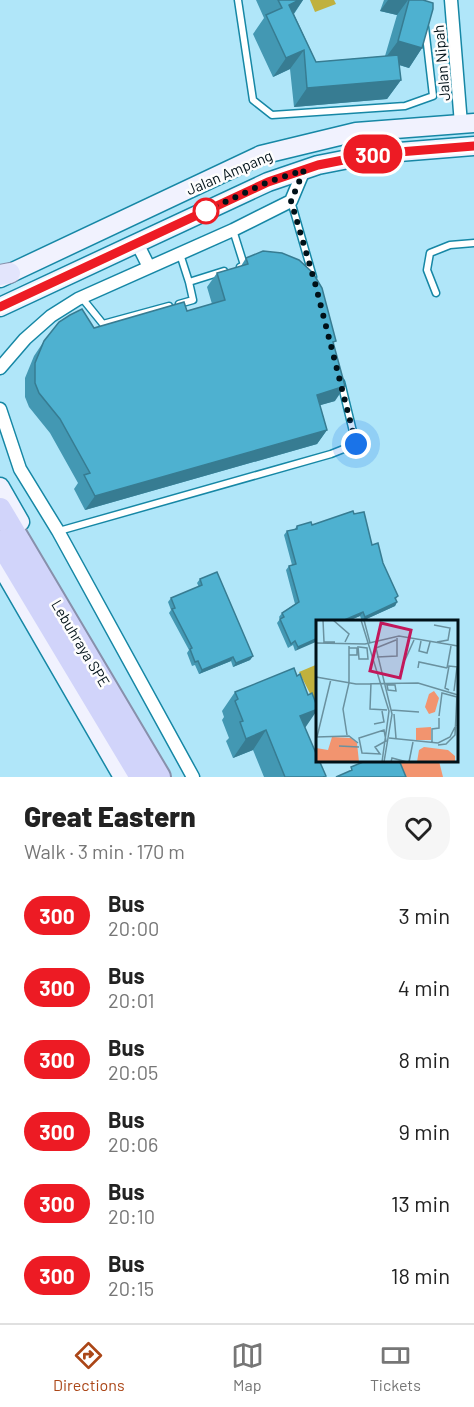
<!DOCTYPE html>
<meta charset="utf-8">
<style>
:root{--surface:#fff;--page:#f6f6f6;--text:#222;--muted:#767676;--line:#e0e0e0;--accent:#ab4617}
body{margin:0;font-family:Barlow,sans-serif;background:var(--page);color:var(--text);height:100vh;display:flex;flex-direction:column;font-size:22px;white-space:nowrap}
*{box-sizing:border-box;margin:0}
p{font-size:20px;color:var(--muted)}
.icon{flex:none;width:33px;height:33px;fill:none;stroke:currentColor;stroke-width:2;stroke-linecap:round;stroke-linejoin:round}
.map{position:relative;height:777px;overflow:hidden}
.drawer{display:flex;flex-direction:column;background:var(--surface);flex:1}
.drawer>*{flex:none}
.badge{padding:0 12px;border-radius:20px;font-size:21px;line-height:39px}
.you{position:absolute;width:30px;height:30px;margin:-15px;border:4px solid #fff;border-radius:50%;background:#1a73e8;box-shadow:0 0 0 9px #1a73e833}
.map>.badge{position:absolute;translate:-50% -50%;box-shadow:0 0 0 3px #fff}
.round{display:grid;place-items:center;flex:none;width:63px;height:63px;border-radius:24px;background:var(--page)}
.summary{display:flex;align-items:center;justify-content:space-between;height:102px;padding:0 24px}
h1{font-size:28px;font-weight:800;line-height:45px}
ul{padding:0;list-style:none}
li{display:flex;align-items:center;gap:18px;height:72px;padding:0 24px}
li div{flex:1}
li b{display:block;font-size:22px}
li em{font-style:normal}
li .badge{min-width:66px;font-weight:700;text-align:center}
.menu{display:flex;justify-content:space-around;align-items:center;height:84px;border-top:2px solid var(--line);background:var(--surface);font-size:16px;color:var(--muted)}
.menu a{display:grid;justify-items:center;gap:3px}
.menu .active{color:var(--accent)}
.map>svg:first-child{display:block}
.green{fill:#f2946f}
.water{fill:#c0b13e}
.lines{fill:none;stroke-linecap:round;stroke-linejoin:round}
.lane-casing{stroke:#1687a5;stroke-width:9}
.street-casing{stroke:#1687a5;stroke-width:15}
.secondary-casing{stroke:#1687a5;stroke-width:21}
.primary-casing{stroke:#8890ab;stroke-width:22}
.highway-casing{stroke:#8890ab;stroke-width:26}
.lane{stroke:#fff;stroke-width:6}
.street{stroke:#fff;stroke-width:12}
.secondary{stroke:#f1f2fe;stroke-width:18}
.primary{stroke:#e3e5fc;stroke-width:20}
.highway{stroke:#d1d4fa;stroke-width:22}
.wall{fill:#4398b3}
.shaded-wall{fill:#377c92}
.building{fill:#4eb1d0;stroke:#377c92;stroke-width:1.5}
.line-casing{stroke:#fff;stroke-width:14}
.line{stroke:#ed1b24;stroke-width:9}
.walk{stroke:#001118;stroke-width:6;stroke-dasharray:0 10.8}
.stop-dot{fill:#fff;stroke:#ed1b24;stroke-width:3}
.labels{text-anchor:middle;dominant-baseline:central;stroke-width:5;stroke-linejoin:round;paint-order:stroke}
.street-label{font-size:15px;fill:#001118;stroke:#fdfdfd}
.inset-road{fill:none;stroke:#6a919f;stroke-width:1.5}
.view{fill:#c2185b;fill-opacity:0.15;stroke:#c2185b;stroke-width:3}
.inset-edge{fill:none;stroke:#001118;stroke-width:3}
</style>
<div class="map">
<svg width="474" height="777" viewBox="0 0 474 777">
<rect width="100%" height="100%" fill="#b0e6f9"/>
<path class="green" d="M398 761H439L443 777H403Z"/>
<path class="water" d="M310 0H334L336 4 315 12Z
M318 664V709L299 672Z"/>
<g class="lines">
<g class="lane-casing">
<path id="lane" d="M238 0 253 100 272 115 405 106 433 96 425 27
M291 201 313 277
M233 230 244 265 240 267
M180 254 189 282
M436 293 427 270 430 253 450 245 474 243
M82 298 103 324 169 306
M179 304 193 300 189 282 224 271
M59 531 331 454 356 444 341 382"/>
</g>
<g class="street-casing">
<path id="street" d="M451 0 461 124
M137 243 149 267
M0 368 25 339 51 316 78 299 233 230 291 201 304 170
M0 409 20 469 58 531 193 777"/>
</g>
<g class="secondary-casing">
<path id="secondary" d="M0 278 261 155 356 132 474 123
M0 307 268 182 318 165 374 154 474 146
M0 487 20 522
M0 564 123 777"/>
</g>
<g class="primary-casing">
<path id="primary" d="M0 275 10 273"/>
</g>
<g class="highway-casing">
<path id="highway" d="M0 509 159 777
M0 542 141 777"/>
</g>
<use href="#lane" class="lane"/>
<use href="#street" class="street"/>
<use href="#secondary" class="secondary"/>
<use href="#primary" class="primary"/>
<use href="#highway" class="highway"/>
</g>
<path class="wall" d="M256 0H303L294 14 316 62 385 56 397 15 380 11 384 0H423L422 48 409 68 399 65 401 80 387 99 294 107 290 69 273 77 253 34 264 18Z
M246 258 333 345 335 401 320 405 327 430 317 444 85 510 74 489 78 483 50 433 29 407 25 397V378L34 356 44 341 94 328 187 311 212 304 207 287 217 273 241 266Z
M354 514 383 563 398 596 396 599 397 602 395 606 362 621 360 616 348 621H318L295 651 293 645 288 648 277 623 280 619 279 617 282 613 295 604 286 570 289 566 292 565 284 535 287 531 294 530 297 526 312 525Z
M200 579 253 656 250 660 233 667 231 661 199 674 195 665 192 666 187 653 189 650 169 613 171 610 168 602 171 598 199 587 197 583Z
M235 692 305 728 325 777H264L253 750 233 758 226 741 229 738 222 720 224 717 222 711Z"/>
<path class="shaded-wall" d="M299 0H303L292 16 289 5Z
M388 0H408L397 15 380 11Z
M398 41 422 48 409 68 384 60Z
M304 50 290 69 273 77 286 58Z
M401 80 387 99 294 107 307 88Z
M345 386 335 401 307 409 317 395Z
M327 430 317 444 85 510 95 496Z
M397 602 395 606 362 621 365 617Z
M363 612 360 616 348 621H342Z
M318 638V641L295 651 298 647Z
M253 656 250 660 233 667 236 663Z
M233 657 231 661 199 674 202 670Z
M318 709 305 728 300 716Z
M266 730 253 750 233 758 246 739Z"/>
<path class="building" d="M278 0H299L289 5 316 62 398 55 401 80 307 88 304 50 286 58 266 15 282 8Z
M409 0H423L433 3V9L422 48 398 41Z
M263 251 282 253 299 260 313 273 322 288 336 341 333 342 345 386 317 395 327 430 95 496 84 475 90 473 60 419 39 393 35 383V363L44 341 59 322 70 315 82 309 94 328 184 302 187 311 225 300 217 273 248 264 246 258Z
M353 511 354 514 364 512 372 545 378 543 383 563 398 596 395 598 397 602 365 617 363 612 342 621H318V638L298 647 295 641 291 644 280 619 284 617 282 613 299 602 289 566 296 564 287 531 297 529V526L311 522 312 525Z
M217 572 253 656 236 663 233 657 202 670 198 661 195 662 190 649 192 648 172 609 175 608 171 598 202 585 200 579Z
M294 668 297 676 300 674 308 695 312 693 318 709 300 716 318 758V760H319L326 776 323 777H285L266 730 246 739 240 722 243 721 235 701 238 699 235 692Z
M368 760H399L406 777H336L352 770 351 767Z"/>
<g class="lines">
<g class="line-casing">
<path id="line" d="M0 307 268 182 318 165 374 154 474 146"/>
</g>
<use href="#line" class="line"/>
<path class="walk" d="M206 211 268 182 304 170 291 201 315 283 356 444"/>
</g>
<circle class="stop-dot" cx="206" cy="211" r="12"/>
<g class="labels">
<g class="street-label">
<text transform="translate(441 63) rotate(-95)">Jalan Nipah</text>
<text transform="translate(229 172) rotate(-23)">Jalan Ampang</text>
<text transform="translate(81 643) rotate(59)">Lebuhraya SPE</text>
</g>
</g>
<g transform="translate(316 620)">
<rect width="142" height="142" fill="#b0e6f9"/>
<path d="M118 71 123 78 119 92 113 94 109 87 113 74ZM115 107V120H100V108ZM16 117 35 118 41 123 43 142H0V128L12 130ZM108 127 132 130 139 136V142H101L103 130Z" fill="#f2946f"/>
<path class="inset-road" d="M7 0 8 22H19M17 0 33 14 29 22M45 0 73 91 66 142M48 0 54 23M118 5 134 8 132 20 121 22M105 21 103 31 111 33 114 22M0 23 49 24 83 16 142 26M42 26 43 39H52L51 28 43 27M33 28H41V35H33M61 37 81 36V18M89 40 98 20M102 48 103 42 131 48M131 48 135 26M0 57 40 64 102 63 142 75M55 63 54 89 71 90M71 65H79L80 71 72 70ZM133 70 129 68 133 46 142 47M138 71 141 47M75 90 103 92M78 94 80 118M123 96 126 73 141 77M58 104 68 102 66 91M68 110 70 121 59 127 64 134 46 133 43 118ZM31 115 27 89 33 63V26M0 117 33 116 42 123M1 117 15 59M73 118 122 123 134 117 140 105M116 122V109L123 108V98M122 125 130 124 139 115 141 74M23 126 43 127M23 142H44M68 142 76 94 60 28 80 20M75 142 76 138 91 142M93 142 97 122"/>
<path class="view" d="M65 3 95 10 84 58 54 51Z"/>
<rect width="142" height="142" class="inset-edge"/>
</g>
</svg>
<div class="you" style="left:356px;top:444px"></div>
<b class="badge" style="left:373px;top:154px;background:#ed1b24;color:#fff">300</b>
</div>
<section class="drawer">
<div class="summary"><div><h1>Great Eastern</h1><p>Walk · 3 min · 170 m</p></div><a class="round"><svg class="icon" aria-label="heart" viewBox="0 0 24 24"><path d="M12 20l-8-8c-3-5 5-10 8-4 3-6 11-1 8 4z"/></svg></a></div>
<ul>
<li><span class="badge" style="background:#ed1b24;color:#fff">300</span><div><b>Bus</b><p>20:00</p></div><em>3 min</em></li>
<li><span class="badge" style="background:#ed1b24;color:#fff">300</span><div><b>Bus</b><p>20:01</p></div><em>4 min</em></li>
<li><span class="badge" style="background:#ed1b24;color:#fff">300</span><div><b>Bus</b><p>20:05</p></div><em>8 min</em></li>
<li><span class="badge" style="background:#ed1b24;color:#fff">300</span><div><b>Bus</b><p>20:06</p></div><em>9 min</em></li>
<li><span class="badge" style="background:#ed1b24;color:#fff">300</span><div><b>Bus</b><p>20:10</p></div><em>13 min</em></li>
<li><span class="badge" style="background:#ed1b24;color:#fff">300</span><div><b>Bus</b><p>20:15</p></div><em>18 min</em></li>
</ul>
</section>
<nav class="menu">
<a class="active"><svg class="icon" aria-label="directions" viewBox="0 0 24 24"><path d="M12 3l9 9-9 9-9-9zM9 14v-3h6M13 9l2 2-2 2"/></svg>Directions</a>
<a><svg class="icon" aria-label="map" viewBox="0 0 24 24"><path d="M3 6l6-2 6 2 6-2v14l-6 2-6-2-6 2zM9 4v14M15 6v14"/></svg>Map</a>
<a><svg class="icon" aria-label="tickets" viewBox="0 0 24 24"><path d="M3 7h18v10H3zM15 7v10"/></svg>Tickets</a>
</nav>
